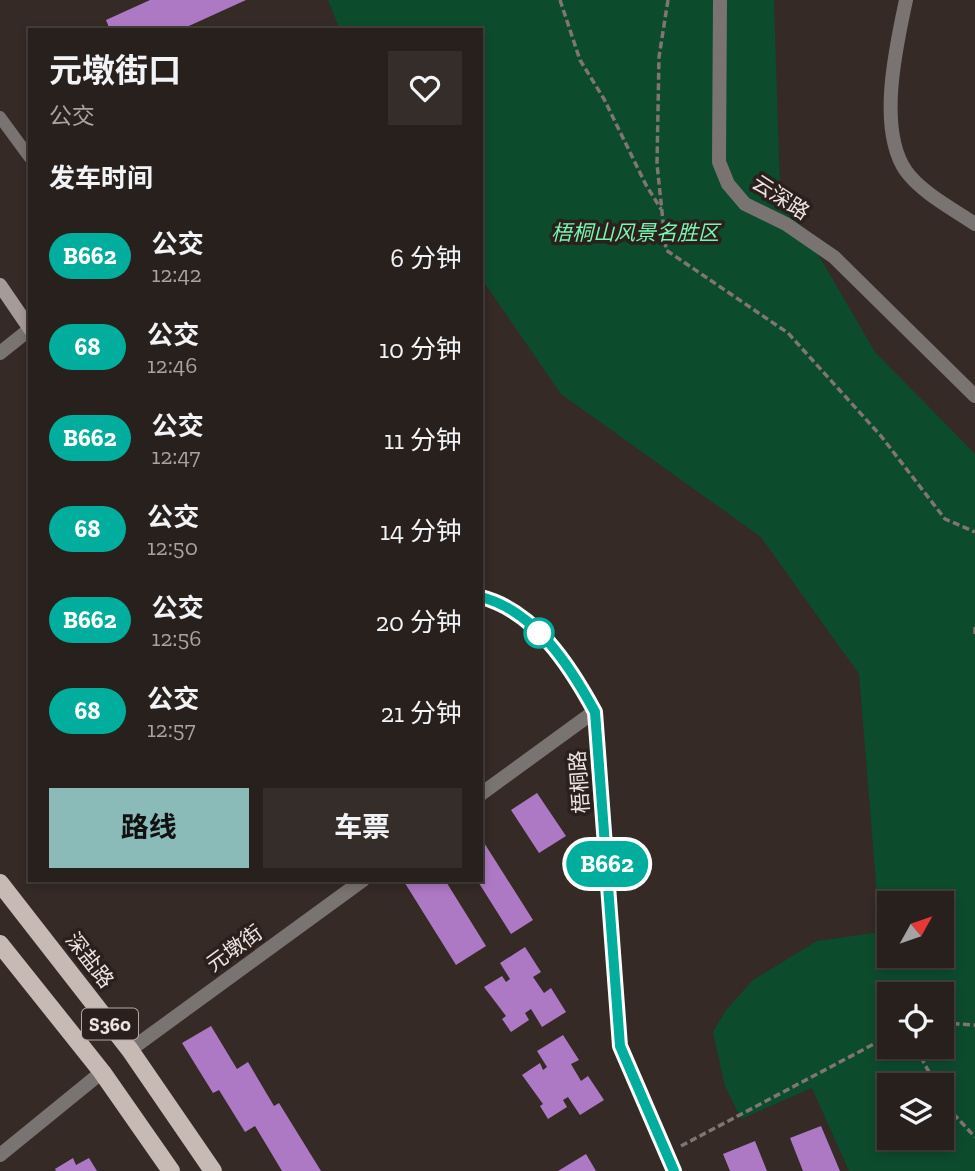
<!DOCTYPE html>
<html lang="zh">
<meta charset="utf-8">
<style>
:root{--surface:#28201c;--page:#342d29;--text:#f1f3f6;--muted:#a5a3a3;--line:#443e3b;--accent:#8bbbb9}
body{margin:0;font-family:"Zilla Slab","Noto Sans SC",serif;background:var(--page);color:var(--text);height:100vh;display:flex;flex-direction:column;font-size:26px;white-space:nowrap}
*{box-sizing:border-box;margin:0}
p{font-size:23px;color:var(--muted)}
.icon{flex:none;width:38px;height:38px;fill:none;stroke:currentColor;stroke-width:2;stroke-linecap:round;stroke-linejoin:round}
.map{position:relative;flex:1;overflow:hidden}
.details{position:absolute;left:28px;top:28px;width:455px;height:854px;display:flex;flex-direction:column;background:var(--surface);border-radius:0px;box-shadow:0 4px 10px #0003,0 0 0 2px var(--line)}
.details>*{flex:none}
.badge{padding:0 14px;border-radius:23px;font-size:24px;line-height:46px}
.needle{width:46px;rotate:50deg}
.buttons{position:absolute;left:877px;top:891px;display:grid;gap:14px}
.buttons a{display:grid;place-items:center;width:77px;height:77px;border-radius:0px;background:var(--surface);box-shadow:0 4px 10px #0003,0 0 0 2px var(--line);font-size:35px}
.map>.badge{position:absolute;translate:-50% -50%;box-shadow:0 0 0 4px #fff}
h2{padding:0 21px;font-size:26px;line-height:63px}
.round{display:grid;place-items:center;flex:none;width:74px;height:74px;border-radius:0px;background:var(--page)}
.summary{display:flex;align-items:center;justify-content:space-between;height:119px;padding:0 21px}
h1{font-size:33px;font-weight:700;line-height:52px}
.button{display:flex;gap:14px;margin-top:auto;padding:14px 21px}
.button a{flex:1;height:80px;border-radius:0px;background:var(--accent);color:#111;font-size:28px;font-weight:700;line-height:80px;text-align:center}
.button a+a{background:var(--page);color:var(--text)}
ul{padding:0;list-style:none}
li{display:flex;align-items:center;gap:21px;height:91px;padding:0 21px}
li div{flex:1}
li b{display:block;font-size:26px}
li em{font-style:normal}
li .badge{min-width:77px;font-weight:700;text-align:center}
.map>svg:first-child{display:block}
.green{fill:#0d4b2d;fill-rule:evenodd}
.building{fill:#ae79c4}
.lines{fill:none;stroke-linecap:round;stroke-linejoin:round}
.path{stroke:#7f7571;stroke-width:3.5;stroke-dasharray:7 3.5;stroke-linecap:butt}
.lane{stroke:#797371;stroke-width:12}
.street{stroke:#797371;stroke-width:14}
.secondary{stroke:#a59b98;stroke-width:14}
.primary{stroke:#c7bab5;stroke-width:18}
.line-casing{stroke:#fff;stroke-width:16}
.line{stroke:#01ad9c;stroke-width:10}
.stop-dot{fill:#fff;stroke:#01ad9c;stroke-width:3.5}
.labels{text-anchor:middle;dominant-baseline:central;stroke-width:7;stroke-linejoin:round;paint-order:stroke}
.shield{fill:#2b201c;stroke:#b2a9a6;stroke-width:2}
.shield-label{font-size:19px;font-weight:bold;fill:#ece4e1}
.street-label{font-size:21px;fill:#ece4e1;stroke:#2b201c}
.park-label{font-size:21px;font-style:italic;fill:#76f6b0;stroke:#2b201c}
</style>
<div class="map">
<svg width="975" height="1171" viewBox="0 0 975 1171">
<rect width="100%" height="100%" fill="#352a25"/>
<path class="green" d="M328 0H774L780 189 875 352 975 454V1171H849L812 1088 741 1119 725 1086 713 1032 726 1010 753 980 817 941 880 932 859 674 761 537 561 394 481 278V30H340ZM889 903H942V956H889ZM889 994H942V1046H889ZM889 1085H942V1138H889Z"/>
<path class="building" d="M150 0H246L180 30H110L106 20Z
M537 793 566 836 539 853 511 810Z
M481 838 533 920 511 934 477 880H481Z
M403 880H445L486 946 456 965Z
M525 947 541 972 533 977 544 993 551 988 566 1012 542 1027 531 1009 525 1013 529 1020 511 1032 502 1019 506 1016 484 987 502 976 506 982 510 979 500 963Z
M211 1026 237 1069 248 1062 274 1106 279 1103 321 1171H282L255 1126 245 1132 219 1090 213 1093 182 1043Z
M563 1035 579 1060 571 1064 581 1081 588 1076 604 1100 580 1115 568 1097 563 1100 567 1107 548 1119 540 1106 543 1104 522 1075 540 1063 543 1070 547 1067 537 1051Z
M821 1126 840 1171H803L790 1138Z
M755 1141 767 1171H730L723 1154Z
M586 1154 596 1171H558Z
M73 1158 76 1165 89 1158 97 1171H56L55 1169Z"/>
<g class="lines">
<path class="path" d="M560 0 580 60 604 99 646 185 661 209
M668 0 659 57 657 164 666 250 788 333 881 436 945 519 975 532
M975 627V636
M942 1023 975 1025
M921 1046 923 1061 936 1085
M942 1096 949 1109 975 1137
M681 1146 889 1036"/>
<path class="lane" d="M0 117 30 158"/>
<path class="street" d="M720 0 719 162 728 184 745 204 786 224 834 257 975 396
M906 0C896 47 877 129 906 171 922 193 953 209 975 224
M0 353 30 329
M481 794 595 711
M130 1050 363 880
M0 1155 102 1072"/>
<path class="secondary" d="M0 285 30 329
M481 597C535 610 570 666 595 711L620 1046 674 1171"/>
<path class="primary" d="M0 883 130 1050 213 1171
M0 944 102 1072 171 1171"/>
</g>
<g class="lines">
<g class="line-casing">
<path id="line" d="M481 597C535 611 570 666 595 712L620 1046 674 1171"/>
</g>
<use href="#line" class="line"/>
</g>
<circle class="stop-dot" cx="539" cy="633" r="14"/>
<g class="labels">
<rect class="shield" x="82" y="1008.5" width="56" height="31" rx="5"/>
<g class="shield-label">
<text x="110" y="1024">S360</text>
</g>
<g class="street-label">
<text transform="translate(781 197) rotate(33)">云深路</text>
<text transform="translate(579 782) rotate(-94)">梧桐路</text>
<text transform="translate(234 948) rotate(-36)">元墩街</text>
<text transform="translate(90 960) rotate(52)">深盐路</text>
</g>
<g class="park-label">
<text x="635" y="232">梧桐山风景名胜区</text>
</g>
</g>
</svg>
<div class="buttons">
<a><svg class="needle" viewBox="-14 -14 28 28"><path d="M0-13l5 13h-10z" fill="#e53935"/><path d="M0 13l5-13h-10z" fill="#a5a3a3"/></svg></a>
<a><svg class="icon" aria-label="locate" viewBox="0 0 24 24"><circle cx="12" cy="12" r="6"/><path d="M12 2v4M12 18v4M2 12h4M18 12h4"/></svg></a>
<a><svg class="icon" aria-label="layers" viewBox="0 0 24 24"><path d="M12 4l9 5-9 5-9-5zM3 14l9 5 9-5"/></svg></a>
</div>
<b class="badge" style="left:607px;top:864px;background:#01ad9c;color:#fff">B662</b>
<section class="details">
<div class="summary"><div><h1>元墩街口</h1><p>公交</p></div><a class="round"><svg class="icon" aria-label="heart" viewBox="0 0 24 24"><path d="M12 20l-8-8c-3-5 5-10 8-4 3-6 11-1 8 4z"/></svg></a></div>
<h2>发车时间</h2>
<ul>
<li><span class="badge" style="background:#01ad9c;color:#fff">B662</span><div><b>公交</b><p>12:42</p></div><em>6 分钟</em></li>
<li><span class="badge" style="background:#01ad9c;color:#fff">68</span><div><b>公交</b><p>12:46</p></div><em>10 分钟</em></li>
<li><span class="badge" style="background:#01ad9c;color:#fff">B662</span><div><b>公交</b><p>12:47</p></div><em>11 分钟</em></li>
<li><span class="badge" style="background:#01ad9c;color:#fff">68</span><div><b>公交</b><p>12:50</p></div><em>14 分钟</em></li>
<li><span class="badge" style="background:#01ad9c;color:#fff">B662</span><div><b>公交</b><p>12:56</p></div><em>20 分钟</em></li>
<li><span class="badge" style="background:#01ad9c;color:#fff">68</span><div><b>公交</b><p>12:57</p></div><em>21 分钟</em></li>
</ul>
<div class="button"><a>路线</a><a>车票</a></div>
</section>
</div>
